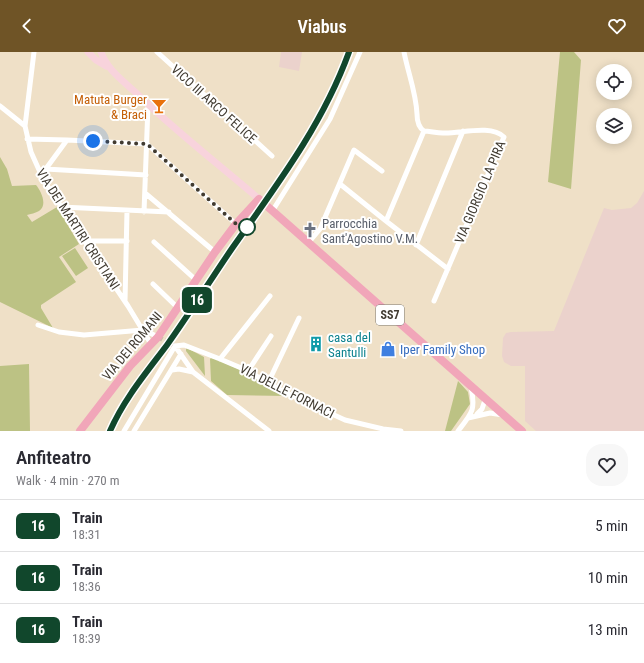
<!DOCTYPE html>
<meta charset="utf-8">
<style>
:root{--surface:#fff;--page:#f7f7f7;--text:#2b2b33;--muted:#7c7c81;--line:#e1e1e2;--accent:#6f5426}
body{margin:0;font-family:"Roboto Condensed",sans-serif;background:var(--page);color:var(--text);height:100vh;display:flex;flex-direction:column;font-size:15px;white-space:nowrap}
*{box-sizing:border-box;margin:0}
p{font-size:13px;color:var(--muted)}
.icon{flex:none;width:22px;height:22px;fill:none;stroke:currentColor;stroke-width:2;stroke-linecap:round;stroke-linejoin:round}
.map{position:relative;height:379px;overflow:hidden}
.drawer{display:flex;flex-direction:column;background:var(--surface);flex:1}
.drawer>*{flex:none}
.badge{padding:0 8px;border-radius:6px;font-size:14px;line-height:26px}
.fabs{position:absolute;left:596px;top:12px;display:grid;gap:8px}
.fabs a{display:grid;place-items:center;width:36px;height:36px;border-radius:50%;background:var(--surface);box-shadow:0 2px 10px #0003;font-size:20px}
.you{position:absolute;width:20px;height:20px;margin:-10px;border:3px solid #fff;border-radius:50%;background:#1a73e8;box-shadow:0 0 0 6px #1a73e833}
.map>.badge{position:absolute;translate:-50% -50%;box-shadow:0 0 0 2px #fff}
.round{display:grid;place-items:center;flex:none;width:42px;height:42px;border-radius:16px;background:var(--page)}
.headline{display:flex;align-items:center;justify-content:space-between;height:68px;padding:0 16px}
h1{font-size:19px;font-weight:600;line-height:30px}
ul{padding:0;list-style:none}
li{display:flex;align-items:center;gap:12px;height:52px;padding:0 16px;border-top:1px solid var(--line)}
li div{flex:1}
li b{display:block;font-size:15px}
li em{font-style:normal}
li .badge{min-width:44px;font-weight:700;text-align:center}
header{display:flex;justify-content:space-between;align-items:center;height:52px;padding:0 16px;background:var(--accent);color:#fff;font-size:18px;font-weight:600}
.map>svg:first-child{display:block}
.industrial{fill:#ebd2cc}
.green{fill:#bcc284}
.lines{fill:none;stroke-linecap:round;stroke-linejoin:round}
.street-tunnel{stroke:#ccbfa9;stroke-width:5;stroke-dasharray:5 2.5;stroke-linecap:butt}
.street{stroke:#fff;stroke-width:5}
.secondary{stroke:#f8d3dc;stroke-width:7}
.primary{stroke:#f1a6b9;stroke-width:8}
.rail{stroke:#797061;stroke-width:1.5}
.line-casing{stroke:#fff;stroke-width:9}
.line{stroke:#11472c;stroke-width:6}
.walk{stroke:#413b31;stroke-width:4;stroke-dasharray:0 7.2}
.stop-dot{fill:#fff;stroke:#11472c;stroke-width:2}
.labels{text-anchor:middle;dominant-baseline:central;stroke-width:4;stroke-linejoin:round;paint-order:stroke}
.shield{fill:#fff;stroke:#7a766f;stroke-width:1}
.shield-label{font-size:12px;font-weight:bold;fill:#413b31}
.food-label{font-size:13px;fill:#c56008;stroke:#fff;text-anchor:end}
.street-label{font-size:13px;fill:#413b31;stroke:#fff}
.worship-label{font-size:13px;fill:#5b616d;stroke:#fff;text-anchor:start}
.culture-label{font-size:13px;fill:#0d838f;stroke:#fff;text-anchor:start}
.shop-label{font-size:13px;fill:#366cbe;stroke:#fff;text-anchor:start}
</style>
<header><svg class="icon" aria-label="back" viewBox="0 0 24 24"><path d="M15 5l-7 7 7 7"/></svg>Viabus<svg class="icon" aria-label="heart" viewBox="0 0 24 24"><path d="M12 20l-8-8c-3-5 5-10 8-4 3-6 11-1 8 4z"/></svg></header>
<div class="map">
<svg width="644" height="379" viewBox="0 0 644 379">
<rect width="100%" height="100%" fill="#efe0c7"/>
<path class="industrial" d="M281 0H302L299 19 279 15Z
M644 139V379H536L525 369V314H511L504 310 502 304 503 286 506 281 511 280 554 279 604 156 612 158 631 156 637 151Z"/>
<path class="green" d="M560 0H574L581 8 571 137 548 130Z
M0 105 7 117 12 134 36 133C41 139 48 153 39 159 36 161 30 162 27 163L32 170 57 155 79 192 59 205 76 230 41 253V256L53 276 0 250Z
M75 196 88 216 76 224 62 204Z
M187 296 204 305 205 324 186 299V297Z
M211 306 216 307 247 321 288 344 227 343 211 329 210 307Z
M29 312 30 379H0V314Z
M458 329 468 340 470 352 451 379H445Z"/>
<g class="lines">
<path class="street-tunnel" d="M158 285 175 294"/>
<path class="street" d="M34 0 25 74 31 100 44 129 128 254 151 292
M157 0 272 104
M404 0C408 21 416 40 417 62 417 68 418 75 424 79
M0 54 25 74
M424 79C430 79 436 81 443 81 460 82 490 72 504 85L434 249
M27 87 67 88 45 118
M67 88 147 92 236 172
M46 117 146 123
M340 132 386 169 448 217
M145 141 215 200
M61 155 169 160
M273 158 330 67 360 0
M144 160 148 53
M386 169 424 79
M85 189H127
M154 190 196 228
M309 190 320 177 354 98 382 119
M416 193 463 79
M153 232 178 256
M125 249 127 159
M38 273 59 280 84 283 143 278
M144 278 158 285
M175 294 184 293 220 307 246 318 282 339 345 368 383 377 401 379
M175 294 193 320 269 379
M220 307 270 244
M172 318 179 317 193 320
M248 319 271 284
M268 331 299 266
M477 362 482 357 485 348
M468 366 490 361 503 363
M124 379 175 294
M134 379 181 302
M458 379C472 361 476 358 471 335"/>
<path class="secondary" d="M88 0 96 8 106 14
M101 0C107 17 121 27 134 39 173 77 217 111 259 147"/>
<path class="primary" d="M80 379 130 314 158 285 215 200 236 172 259 147 522 379"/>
<path class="rail" d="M110 379C124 347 146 321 167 293 191 260 212 226 235 193 278 132 324 71 349 0"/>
</g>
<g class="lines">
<g class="line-casing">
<path id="line" d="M110 379C124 347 146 321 167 293 190 261 211 227 233 195 277 133 323 72 349 0"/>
</g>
<use href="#line" class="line"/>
<path class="walk" d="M93 89 147 92 236 172 247 175"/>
</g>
<defs>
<g id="bar-bare" transform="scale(1.2)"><path d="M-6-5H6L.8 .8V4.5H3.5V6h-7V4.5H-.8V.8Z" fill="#e8710a" stroke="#fff" stroke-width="2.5" paint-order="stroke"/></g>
<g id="church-bare" transform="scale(1.2)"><path d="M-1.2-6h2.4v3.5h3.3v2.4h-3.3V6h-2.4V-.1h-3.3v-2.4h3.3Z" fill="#6b7280" stroke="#fff" stroke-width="2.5" paint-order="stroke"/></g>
<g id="building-bare" transform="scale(1.2)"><path d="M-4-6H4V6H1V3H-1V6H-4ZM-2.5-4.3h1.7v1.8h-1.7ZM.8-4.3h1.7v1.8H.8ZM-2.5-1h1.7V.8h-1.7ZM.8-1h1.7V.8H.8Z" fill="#0f9aa8" stroke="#fff" stroke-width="2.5" paint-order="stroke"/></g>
<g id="shop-bare" transform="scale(1.2)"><path d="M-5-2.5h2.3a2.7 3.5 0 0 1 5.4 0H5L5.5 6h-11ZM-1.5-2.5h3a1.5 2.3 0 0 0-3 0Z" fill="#3f7fe0" stroke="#fff" stroke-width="2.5" paint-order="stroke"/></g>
</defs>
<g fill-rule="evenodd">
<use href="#bar-bare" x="159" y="54"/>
<use href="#church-bare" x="310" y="178"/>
<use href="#building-bare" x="316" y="292"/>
<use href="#shop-bare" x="388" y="297"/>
</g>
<circle class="stop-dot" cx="247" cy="175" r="8"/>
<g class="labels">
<rect class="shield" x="376" y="253" width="28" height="20" rx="3"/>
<g class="shield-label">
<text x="390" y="263">SS7</text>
</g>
<g class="food-label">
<text x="147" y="47">Matuta Burger<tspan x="147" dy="15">&amp; Braci</tspan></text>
</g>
<g class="street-label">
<text transform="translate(214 52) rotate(42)">VICO III ARCO FELICE</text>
<text transform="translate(480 140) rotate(-67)">VIA GIORGIO LA PIRA</text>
<text transform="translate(78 177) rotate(57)">VIA DEI MARTIRI CRISTIANI</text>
<text transform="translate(132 294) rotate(-50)">VIA DEI ROMANI</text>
<text transform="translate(287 339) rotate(27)">VIA DELLE FORNACI</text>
</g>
<g class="worship-label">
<text x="322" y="171">Parrocchia<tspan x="322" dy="15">Sant'Agostino V.M.</tspan></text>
</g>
<g class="culture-label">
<text x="328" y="285">casa del<tspan x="328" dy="15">Santulli</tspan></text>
</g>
<g class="shop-label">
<text x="400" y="297">Iper Family Shop</text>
</g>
</g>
</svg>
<div class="fabs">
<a><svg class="icon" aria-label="locate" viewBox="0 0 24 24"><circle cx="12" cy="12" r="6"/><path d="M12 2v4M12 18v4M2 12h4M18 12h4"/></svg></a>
<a><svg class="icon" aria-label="layers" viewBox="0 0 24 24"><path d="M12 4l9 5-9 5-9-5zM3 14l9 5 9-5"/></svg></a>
</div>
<div class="you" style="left:93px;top:89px"></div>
<b class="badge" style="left:197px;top:248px;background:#11472c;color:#fff">16</b>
</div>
<section class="drawer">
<div class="headline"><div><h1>Anfiteatro</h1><p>Walk · 4 min · 270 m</p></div><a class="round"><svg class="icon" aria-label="heart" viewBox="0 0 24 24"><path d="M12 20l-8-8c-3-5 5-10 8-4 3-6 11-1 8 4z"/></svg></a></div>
<ul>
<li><span class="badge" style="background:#11472c;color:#fff">16</span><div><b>Train</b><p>18:31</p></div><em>5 min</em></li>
<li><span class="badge" style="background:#11472c;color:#fff">16</span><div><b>Train</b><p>18:36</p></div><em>10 min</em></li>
<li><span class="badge" style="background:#11472c;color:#fff">16</span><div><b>Train</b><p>18:39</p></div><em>13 min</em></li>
</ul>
</section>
